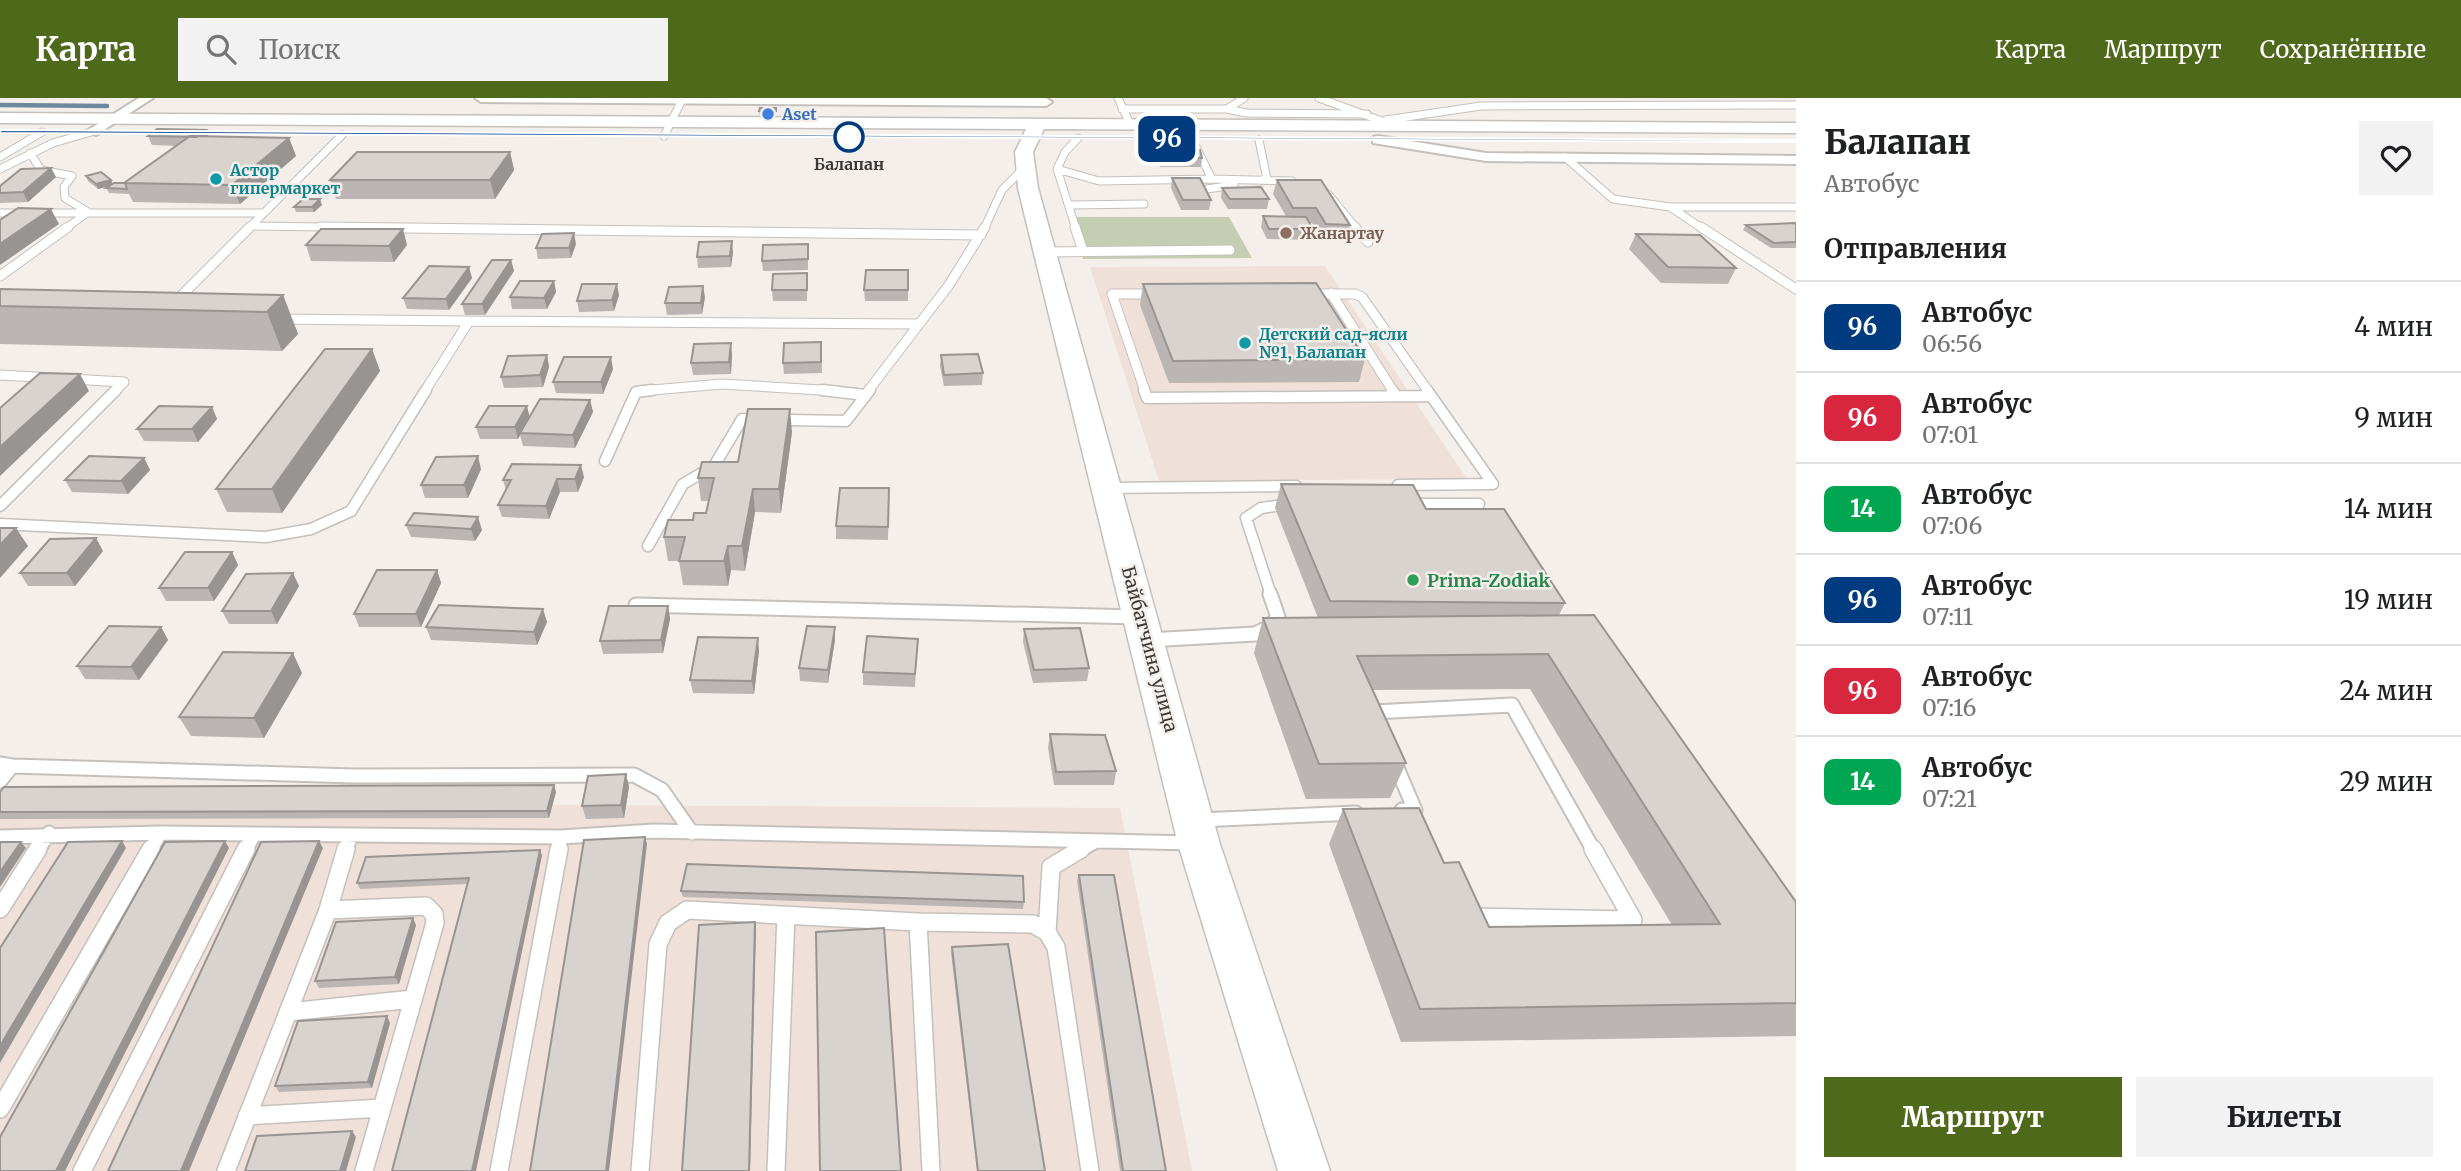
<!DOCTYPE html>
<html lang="ru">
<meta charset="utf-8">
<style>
:root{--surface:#fff;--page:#f2f2f2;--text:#202124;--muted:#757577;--line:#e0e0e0;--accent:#4f691b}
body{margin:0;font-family:Merriweather,serif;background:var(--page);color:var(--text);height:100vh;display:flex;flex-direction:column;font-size:26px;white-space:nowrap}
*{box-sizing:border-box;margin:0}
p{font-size:23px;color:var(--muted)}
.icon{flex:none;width:38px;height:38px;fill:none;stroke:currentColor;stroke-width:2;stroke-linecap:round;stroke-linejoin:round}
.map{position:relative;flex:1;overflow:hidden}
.sheet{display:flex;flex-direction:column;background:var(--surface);width:665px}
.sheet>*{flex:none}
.badge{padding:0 14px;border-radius:10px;font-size:24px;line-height:46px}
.map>.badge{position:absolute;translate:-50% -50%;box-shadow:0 0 0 4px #fff}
h2{padding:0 28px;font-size:26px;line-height:63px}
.round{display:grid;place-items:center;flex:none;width:74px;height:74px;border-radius:0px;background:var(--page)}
.headline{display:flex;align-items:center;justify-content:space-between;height:119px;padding:0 28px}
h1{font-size:33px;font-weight:800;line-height:52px}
.primary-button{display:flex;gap:14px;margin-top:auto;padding:14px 28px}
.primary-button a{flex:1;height:80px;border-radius:0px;background:var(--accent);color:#fff;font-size:28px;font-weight:800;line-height:80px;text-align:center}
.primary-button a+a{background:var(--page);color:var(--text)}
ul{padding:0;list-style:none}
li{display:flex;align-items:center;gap:21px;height:91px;padding:0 28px;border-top:2px solid var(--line)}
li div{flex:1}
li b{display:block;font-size:26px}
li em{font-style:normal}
li .badge{min-width:77px;font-weight:700;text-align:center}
header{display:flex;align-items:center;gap:42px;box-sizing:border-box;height:98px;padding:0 35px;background:var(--accent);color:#fff}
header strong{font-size:33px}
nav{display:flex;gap:38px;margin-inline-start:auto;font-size:24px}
.search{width:490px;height:63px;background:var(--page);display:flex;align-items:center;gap:18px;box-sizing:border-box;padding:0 24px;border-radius:0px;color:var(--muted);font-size:26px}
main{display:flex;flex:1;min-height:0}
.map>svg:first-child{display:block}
.built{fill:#efe1da}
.green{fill:#c5ceb2}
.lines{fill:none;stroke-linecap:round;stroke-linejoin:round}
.stream{stroke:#6e889c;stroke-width:4.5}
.lane-far4-casing{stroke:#c5c0bc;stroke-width:9}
.lane-far3-casing{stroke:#c5c0bc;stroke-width:11}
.lane-far2-casing{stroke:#c5c0bc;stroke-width:13}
.lane-far1-casing{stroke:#c5c0bc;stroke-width:17}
.lane-casing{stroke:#c5c0bc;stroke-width:20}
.street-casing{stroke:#c5c0bc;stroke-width:4}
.secondary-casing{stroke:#c5c0bc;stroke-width:3}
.lane-far4{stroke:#fff;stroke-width:7}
.lane-far3{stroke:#fff;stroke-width:9}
.lane-far2{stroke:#fff;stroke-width:10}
.lane-far1{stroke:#fff;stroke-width:13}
.lane{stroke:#fff;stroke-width:17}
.street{fill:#fff;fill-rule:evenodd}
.secondary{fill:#fff;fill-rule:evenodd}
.wall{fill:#bbb5b3}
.shaded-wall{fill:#989492}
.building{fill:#d9d3d0;stroke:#989492;stroke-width:2}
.line{fill:#003b80;stroke:#fff;stroke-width:2}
.shop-dot{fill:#3f7fe0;stroke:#f4efeb;stroke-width:2.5}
.stop-dot{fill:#fff;stroke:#003b80;stroke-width:3.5}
.culture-dot{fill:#0f9aa8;stroke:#f4efeb;stroke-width:2.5}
.education-dot{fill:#8d6e63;stroke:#f4efeb;stroke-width:2.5}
.leisure-dot{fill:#2e9e5b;stroke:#f4efeb;stroke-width:2.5}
.labels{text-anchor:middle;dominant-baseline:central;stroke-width:5;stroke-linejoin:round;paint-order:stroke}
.far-shop-label{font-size:16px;font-weight:bold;fill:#366cbe;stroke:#f4efeb;text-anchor:start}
.far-stop-label{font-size:16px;font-weight:bold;fill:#3a3837;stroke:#f4efeb}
.far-culture-label{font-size:16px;font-weight:bold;fill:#0d838f;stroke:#f4efeb;text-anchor:start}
.far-education-label{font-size:16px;font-weight:bold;fill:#785e54;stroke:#f4efeb;text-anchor:start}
.leisure-label{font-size:18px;font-weight:bold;fill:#27864d;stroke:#f4efeb;text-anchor:start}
.street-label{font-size:18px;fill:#3a3837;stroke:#f4efeb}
</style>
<header>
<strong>Карта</strong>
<div class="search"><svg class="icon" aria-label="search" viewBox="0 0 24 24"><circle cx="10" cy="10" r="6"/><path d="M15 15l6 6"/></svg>Поиск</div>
<nav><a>Карта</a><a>Маршрут</a><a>Сохранённые</a></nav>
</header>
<main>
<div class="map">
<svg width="1796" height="1073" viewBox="0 0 1796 1073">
<rect width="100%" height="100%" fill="#f4efeb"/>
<path class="built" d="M1325 168 1467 381 1159 383 1090 169Z
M0 704 1120 710 1192 1073H0Z"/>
<path class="green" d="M1071 119H1229L1252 160 1083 161Z"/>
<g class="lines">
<path class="stream" d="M0 7 107 8"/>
<g class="lane-far4-casing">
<path id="lane-far4" d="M1118 0 1130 26
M1319 0 1390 26
M1122 11H1227L1244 0
M1227 11 1246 15 1367 16
M1386 22 1481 8 1796 7
M664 38 683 0
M30 55 41 72 72 78 64 89 65 100 88 114 65 131
M0 59 42 34
M1565 59 1613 101 1670 109 1703 131
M0 71 53 45 91 34
M1057 71 1099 83 1212 81 1192 41
M1212 81 1292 83
M1258 83 1267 81 1259 42
M1207 91 1234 87
M1328 96 1357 131
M1069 107 1144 106
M1671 109H1796
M0 115H262
M252 128 463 131
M248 131 342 37
M984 131 1002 92 1025 69
M1076 131 1057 71 1065 54 1078 40"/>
</g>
<g class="lane-far3-casing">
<path id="lane-far3" d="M321 129 981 137
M1075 129 1083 153
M1355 129 1368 144
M1701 129 1796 191
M1045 154 1230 152
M0 178 68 129
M1331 195 1393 293
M1309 196H1355L1362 199 1428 293
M174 205 250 129
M276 221 469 223 425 293
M469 223 919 226
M0 277 124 284 115 293
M641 293 722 286 837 293
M868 293 949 187 985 129
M1145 293 1112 196H1157"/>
</g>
<g class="lane-far2-casing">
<path id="lane-far2" d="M822 292 865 297
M1144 292 1147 300 1431 298
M1392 292 1396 298
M605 363 636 294 652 292
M1398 387 1493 386 1427 292
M1107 390 1296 388
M1407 406H1479
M0 408 116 292
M0 426 266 439 311 431 351 413 426 292
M648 448 683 386 714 368 742 321 846 323 870 292
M1271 497 1246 420 1261 410 1291 406"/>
</g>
<g class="lane-far1-casing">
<path id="lane-far1" d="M636 507 1138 519
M1148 542 1255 536 1270 529 1278 519 1270 496
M1375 620 1373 614 1512 607 1594 753
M1394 663 1415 712H1402
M0 666 12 668 0 683
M12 668 354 678 634 677 662 692 692 735
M1199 722 1356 715
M0 739 160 735 561 739 654 733 1193 745
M37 753 49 735
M150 753 160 735
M245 753 253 738
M346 753 350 739
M558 753 561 739
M1078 753 1094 744"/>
</g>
<g class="lane-casing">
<path id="lane" d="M346 751 328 812 426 808 434 816 435 825 364 1073
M0 811 38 751
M1472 819 1633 822 1593 751
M918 824 931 1073
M1047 834 1051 769 1081 751
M289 914 413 901
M0 1011 151 751
M247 1018 382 1010
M82 1073 246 751
M226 1073 328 812
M499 1073 559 751
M640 1073 658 846 668 825 687 812 918 824 1033 826 1047 834 1056 849 1090 1073
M776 1073 786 817"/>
</g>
<g class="street-casing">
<path id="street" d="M139 0H153L96 37 85 34Z
M475 0H1046L1052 4 1046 8 481 4Z
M1378 38 1486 55 1796 58V66L1486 63 1373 45V39Z"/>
</g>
<g class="secondary-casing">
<path id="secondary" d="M0 15 1796 25V35L1044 31 1033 54 1038 90 1220 746 1330 1073H1278L1178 746 1018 90 1015 54 1026 31 0 25Z"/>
</g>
<use href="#lane-far4" class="lane-far4"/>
<use href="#lane-far3" class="lane-far3"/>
<use href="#lane-far2" class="lane-far2"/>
<use href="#lane-far1" class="lane-far1"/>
<use href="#lane" class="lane"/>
<use href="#street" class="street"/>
<use href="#secondary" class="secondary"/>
</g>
<path class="wall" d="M776 10V18H760L759 13Z
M206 32 208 39 289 40 296 58 240 106 133 104 129 96 109 95 106 90 110 88 98 91 88 83 86 78 111 82 113 86 125 85 177 48 152 47 148 38Z
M1157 51 1202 60 1201 69H1160L1156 61Z
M510 54 514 72 495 101H336L330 82Z
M51 70 56 79 28 104 0 105V88Z
M1172 80 1211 102 1209 112H1181L1171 90Z
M1277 82 1350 127 1346 142H1322L1312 125H1310L1313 131 1311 142 1267 141 1261 129 1263 118H1286L1273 96Z
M1222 90 1269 101 1267 111H1228L1221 100Z
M322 107 314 114H296L294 109Z
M1796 125V150H1771L1743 132 1746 127Z
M1636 136 1736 170 1728 186 1661 185 1629 151Z
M576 146 571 160 538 161 536 150Z
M808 146V172L763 173 762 163Z
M306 147H407L394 164 311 163Z
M733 154 731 169 698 170 697 159Z
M511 162 514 173 485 217H465L462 206Z
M908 172V203H865L864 192Z
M807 175V203H773L772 192Z
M472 180 449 212 407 211 403 200Z
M554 183 556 194 547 211H512L510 199Z
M1143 186 1365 261 1359 284 1169 285 1140 207Z
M0 191 283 197 298 236 282 253 0 246Z
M619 197 614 213 579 214 577 203Z
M705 199 702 216 667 217 665 205Z
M821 244 822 275 784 276 783 265Z
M372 251 380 273 282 415 227 414 216 391Z
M732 256 731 276 693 277 691 265Z
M547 257 549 269 543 289 504 290 501 279Z
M941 257 983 275 982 287 944 288 940 268Z
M613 271 603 296 556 295 553 284Z
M590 302 593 314 575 350 523 348 520 337 518 341H480L476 329 530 318Z
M212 309 217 321 198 344 144 343 137 331Z
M792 334 781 415 755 414 745 473 731 472 728 488 683 487 679 463H668L664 439 706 415 709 403H701L698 380 738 364Z
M144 360 150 372 128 396 72 394 65 382Z
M481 371 468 400H425L421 387Z
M584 379 578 394H560L549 421 502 419 498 407 506 392 503 382Z
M1281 386 1426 411 1565 505 1559 517 1796 804V938L1401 944 1329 746 1343 711 1444 765 1489 829 1672 827 1530 591 1373 592 1406 665 1390 700 1306 701 1254 555 1263 520H1318L1275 410Z
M889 403 888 442 836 441V428Z
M414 415 482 432 475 443 411 439 406 427Z
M103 453 75 488H28L20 475Z
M232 454 238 467 214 503H166L159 490Z
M437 472 441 485 421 529H359L354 516Z
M299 488 277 526H229L222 513Z
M668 508 670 521 663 555 603 556 600 543Z
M547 524 537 547 431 542 426 529Z
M161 529 168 542 139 582 85 581 77 568Z
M835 529V542L828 585 800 583 799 570Z
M1024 531 1089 570 1087 583 1033 585 1023 544Z
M759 553 754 596 693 595 690 582Z
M917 554 915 589 863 587V574Z
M302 575 264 640 191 638 179 619Z
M1050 636 1116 673 1114 687H1054L1048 650Z
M626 676 629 689 624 720 586 721 582 708Z
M0 694H556L549 720 0 721Z
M540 752 542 758 467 786 360 791 357 785Z
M1079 777 1166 1073H1120L1077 783Z
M681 793 1024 804 1023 811 683 799Z
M416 827 399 886 319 890 315 883Z
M952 849 1045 1073H977L951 855Z
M390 925 372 990 279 994 275 988Z"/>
<path class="shaded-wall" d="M206 32 209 41 197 39Z
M289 40 296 58 240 106 232 87Z
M510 54 514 72 495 101 490 82Z
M51 70 56 79 28 104 23 94Z
M111 82 113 87 98 91 96 86Z
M320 101 322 107 314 114 312 109Z
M51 111 59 126 0 167V146Z
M403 131 407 147 394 164 389 148Z
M574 135 576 146 571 160 569 150Z
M732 143 733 154 731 169 730 158Z
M511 162 514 173 485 217 482 206Z
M469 169 472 180 449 212 446 201Z
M554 183 556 194 547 211 544 200Z
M617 186 619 197 614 213 612 202Z
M703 188 705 199 702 216 701 205Z
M283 197 298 236 282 253 267 214Z
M731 245 732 256 731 276 729 264Z
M372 251 380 273 282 415 272 391Z
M547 257 549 269 543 289 540 277Z
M611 259 613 271 603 296 601 284Z
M80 276 89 293 0 378V349Z
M590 302 593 314 575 350 573 337Z
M527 308 530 320 518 341 515 329Z
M212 309 217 321 198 344 192 331Z
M790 311 792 334 781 415 779 391Z
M478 358 481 371 468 400 464 387Z
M144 360 150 372 128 396 121 383Z
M581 367 584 379 578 394 575 381Z
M557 381 560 394 549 421 546 408Z
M753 391 755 414 745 473 742 448Z
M478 419 482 432 475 443 471 431Z
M16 430 28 448 0 480V447Z
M96 440 103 453 75 488 67 475Z
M728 448 731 472 728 488 724 463Z
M232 454 238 467 214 503 208 490Z
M437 472 441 485 421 529 416 516Z
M293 475 299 488 277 526 271 513Z
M668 508 670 521 663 555 661 542Z
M543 511 547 524 537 547 534 534Z
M161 529 168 542 139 582 131 569Z
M835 529V542L828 585V572Z
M758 540 759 553 754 596 752 583Z
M293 555 302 575 264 640 254 620Z
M626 676 629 689 624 720 621 707Z
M554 687 556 694 549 720 547 713Z
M645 739 647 746 609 1073H606Z
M122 743 126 750 0 965V948Z
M225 743 229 750 65 1073H56Z
M319 743 323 750 189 1073H181Z
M21 744 26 750 0 789V774Z
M540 752 542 758 476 1073H472Z
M413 820 416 827 399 886 395 879Z
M755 824 756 831 750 1073H749Z
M387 918 390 925 372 990 368 984Z
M352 1033 356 1039 346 1073H340Z"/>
<path class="building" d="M760 10H776V13H759Z
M157 31 206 32 197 39 148 38Z
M190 38 289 40 232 87 124 85Z
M1157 51 1200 52 1202 60 1161 59Z
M357 54H510L490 82H330Z
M51 70 23 94 0 95V88L21 71Z
M101 74 111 82 96 86 86 78Z
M1172 80H1200L1211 102H1183Z
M1277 82H1321L1350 127 1326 126 1316 110H1293Z
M114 85H125L127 91 106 90Z
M1261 89 1269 101H1230L1222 90Z
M303 101H320L312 109H294Z
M18 110 51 111 0 146V122Z
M1263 118 1306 119 1313 131H1269Z
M1796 125V144L1774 145 1746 127Z
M321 131H403L389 148 306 147Z
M574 135 569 150H536L542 136Z
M1636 136 1700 137 1736 170 1668 169Z
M732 143 730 158 697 159 699 144Z
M808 146V161L762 163 763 147Z
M492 162H511L482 206H462Z
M429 168 469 169 446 201 403 200Z
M866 172H908V192H864Z
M807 175V192H772L773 176Z
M520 183H554L544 200 510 199Z
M1316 185 1365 261 1173 263 1143 186Z
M582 186H617L612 202 577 203Z
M703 188 701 205H665L669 189Z
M0 191 283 197 267 214 0 208Z
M821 244V264L783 265 784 245Z
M731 245 729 264 691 265 694 246Z
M325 251H372L272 391H216Z
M978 256 983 275 944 277 941 257Z
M547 257 540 277 501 279 508 258Z
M564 259H611L601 284H553Z
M40 275 80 276 0 349V310Z
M540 301 590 302 573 337 520 335Z
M159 308 212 309 192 331H137Z
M489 308H527L515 329H476Z
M748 311H790L779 391H753L742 448H728L724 463H679L685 439H664L668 422H693L694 415H706L714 380H698L702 364H738Z
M89 358 144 360 121 383 65 382Z
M478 358 464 387H421L436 359Z
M512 366 581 367 575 381H557L546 408 498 407 511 382H503Z
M1281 386 1413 387 1426 411H1504L1565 505 1330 503Z
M840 390H889L888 429 836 428Z
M414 415 478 419 471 431 406 427Z
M0 430H16L0 447Z
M96 440 67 475H20L50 441Z
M185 454H232L208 490H159Z
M377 472H437L416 516H354Z
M293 475 271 513H222L246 476Z
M439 507 543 511 534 534 426 529Z
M609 508H668L661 542 600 543Z
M1594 517 1796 804V905L1420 911 1343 711 1419 710 1444 765 1459 764 1489 829 1720 826 1548 556 1357 558 1406 665 1319 666 1263 520Z
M109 528 161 529 131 569 77 568Z
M807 528 835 529 828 572 799 570Z
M1080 530 1089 570 1034 572 1024 531Z
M867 538 918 541 915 576 863 574Z
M698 539 758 540 752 583 690 582Z
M223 554 293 555 254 620 179 619Z
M1050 636 1105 637 1116 673 1056 674Z
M626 676 621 707 582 708 588 678Z
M554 687 547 713 0 714V694L4 689Z
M645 739 606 1073H530L584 742Z
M122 743 0 948V850L68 744Z
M225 743 56 1073H0V1039L165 744Z
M319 743 181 1073H108L261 744Z
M0 744H21L0 774Z
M540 752 472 1073H392L469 780 357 785 366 759Z
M687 766 1023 778 1024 804 681 793Z
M1079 777H1114L1166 1073H1123Z
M413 820 395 879 315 883 336 824Z
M755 824 749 1073H682L699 827Z
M884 830 901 1073H820L816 834Z
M1008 846 1045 1073H978L952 849Z
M387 918 368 984 275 988 298 923Z
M352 1033 340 1073H245L257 1038Z"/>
<path class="line" d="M0 32 1796 42V44L0 35Z"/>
<circle class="shop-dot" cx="768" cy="16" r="7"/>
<circle class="stop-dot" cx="849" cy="39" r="14"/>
<g class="culture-dot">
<circle cx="216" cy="81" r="7"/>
<circle cx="1245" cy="245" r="7"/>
</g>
<circle class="education-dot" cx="1286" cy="135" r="7"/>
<circle class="leisure-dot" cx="1413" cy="482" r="7"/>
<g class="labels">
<g class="far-shop-label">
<text x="782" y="16">Aset</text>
</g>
<g class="far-stop-label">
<text x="849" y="66">Балапан</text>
</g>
<g class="far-culture-label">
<text x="230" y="72">Астор<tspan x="230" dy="18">гипермаркет</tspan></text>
<text x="1259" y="236">Детский сад-ясли<tspan x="1259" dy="18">№1, Балапан</tspan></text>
</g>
<g class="far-education-label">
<text x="1300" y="135">Жанартау</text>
</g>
<g class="leisure-label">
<text x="1427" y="482">Prima-Zodiak</text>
</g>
<g class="street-label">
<text transform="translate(1150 551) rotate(75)">Байбатчина улица</text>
</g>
</g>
</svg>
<b class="badge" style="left:1167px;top:41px;background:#003b80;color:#fff">96</b>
</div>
<section class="sheet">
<div class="headline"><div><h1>Балапан</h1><p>Автобус</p></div><a class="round"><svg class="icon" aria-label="heart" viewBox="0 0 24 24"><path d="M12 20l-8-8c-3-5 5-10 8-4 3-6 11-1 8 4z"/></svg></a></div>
<h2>Отправления</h2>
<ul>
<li><span class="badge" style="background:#003b80;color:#fff">96</span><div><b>Автобус</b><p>06:56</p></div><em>4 мин</em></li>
<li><span class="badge" style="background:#d7263d;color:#fff">96</span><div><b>Автобус</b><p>07:01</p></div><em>9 мин</em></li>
<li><span class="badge" style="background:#00a651;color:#fff">14</span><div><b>Автобус</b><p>07:06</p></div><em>14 мин</em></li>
<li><span class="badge" style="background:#003b80;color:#fff">96</span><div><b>Автобус</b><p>07:11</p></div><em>19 мин</em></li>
<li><span class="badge" style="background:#d7263d;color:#fff">96</span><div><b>Автобус</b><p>07:16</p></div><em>24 мин</em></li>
<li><span class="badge" style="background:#00a651;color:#fff">14</span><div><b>Автобус</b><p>07:21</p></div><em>29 мин</em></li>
</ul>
<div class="primary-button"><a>Маршрут</a><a>Билеты</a></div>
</section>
</main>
